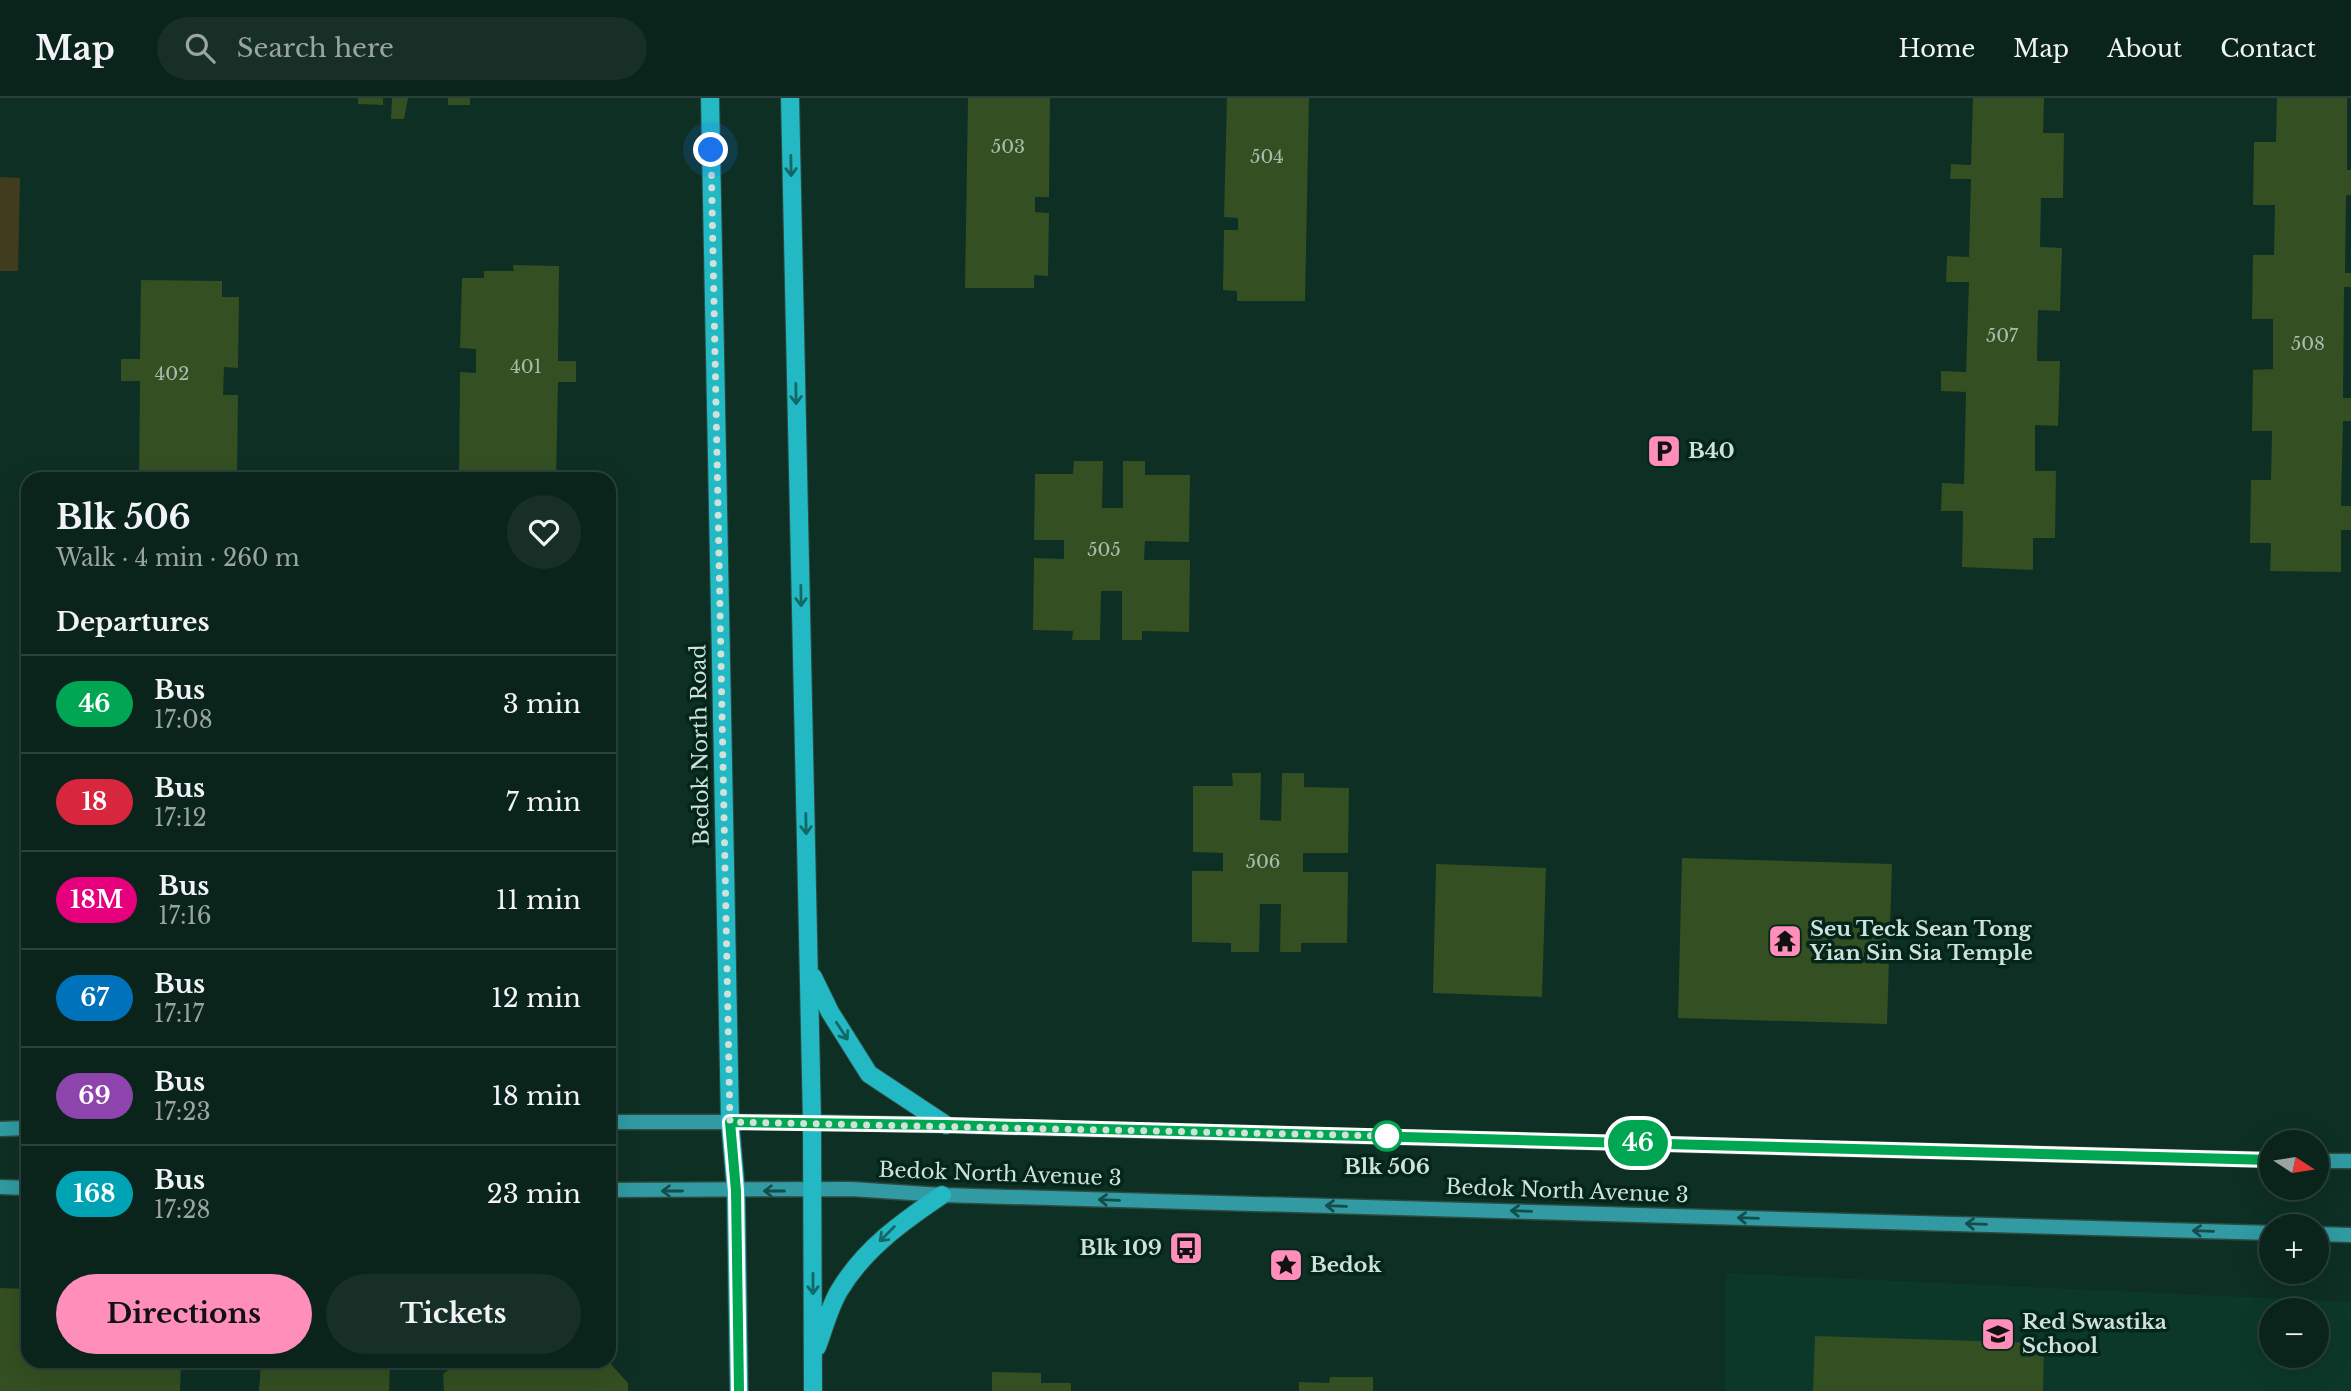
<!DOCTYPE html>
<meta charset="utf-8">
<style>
:root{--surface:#0a231b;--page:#182f28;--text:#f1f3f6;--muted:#99a4a3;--line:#2a403a;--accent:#ff8eba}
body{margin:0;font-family:"Libre Baskerville",serif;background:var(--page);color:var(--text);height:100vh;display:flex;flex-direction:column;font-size:26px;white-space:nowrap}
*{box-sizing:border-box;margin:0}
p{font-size:23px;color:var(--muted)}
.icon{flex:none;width:38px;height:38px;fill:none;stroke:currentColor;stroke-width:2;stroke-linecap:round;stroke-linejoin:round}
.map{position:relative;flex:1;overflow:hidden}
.side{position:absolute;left:21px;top:374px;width:595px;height:896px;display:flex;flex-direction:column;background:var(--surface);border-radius:21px;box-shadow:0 7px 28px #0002,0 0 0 2px var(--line)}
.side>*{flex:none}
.badge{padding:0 14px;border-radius:23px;font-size:24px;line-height:46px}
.needle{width:46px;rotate:102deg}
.buttons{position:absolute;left:2259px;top:1032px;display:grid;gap:14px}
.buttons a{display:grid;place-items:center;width:70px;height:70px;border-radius:50%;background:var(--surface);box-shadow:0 7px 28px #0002,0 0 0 2px var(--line);font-size:35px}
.you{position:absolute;width:35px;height:35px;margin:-18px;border:5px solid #fff;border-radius:50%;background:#1a73e8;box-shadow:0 0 0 10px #1a73e833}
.map>.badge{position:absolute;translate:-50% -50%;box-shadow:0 0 0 4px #fff}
h2{padding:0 35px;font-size:26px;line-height:63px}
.round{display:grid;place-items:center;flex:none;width:74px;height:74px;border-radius:37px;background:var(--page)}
.head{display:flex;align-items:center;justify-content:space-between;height:119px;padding:0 35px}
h1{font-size:33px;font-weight:800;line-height:52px}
.button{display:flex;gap:14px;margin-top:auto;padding:14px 35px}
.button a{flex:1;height:80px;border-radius:42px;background:var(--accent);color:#111;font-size:28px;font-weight:800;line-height:80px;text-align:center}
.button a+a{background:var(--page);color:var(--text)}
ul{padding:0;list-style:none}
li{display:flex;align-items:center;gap:21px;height:98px;padding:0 35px;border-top:2px solid var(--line)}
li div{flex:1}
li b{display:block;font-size:26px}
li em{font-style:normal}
li .badge{min-width:77px;font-weight:700;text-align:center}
header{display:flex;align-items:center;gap:42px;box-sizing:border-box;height:98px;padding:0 35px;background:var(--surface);border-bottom:2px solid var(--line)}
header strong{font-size:33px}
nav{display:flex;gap:38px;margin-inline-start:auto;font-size:24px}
.search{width:490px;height:63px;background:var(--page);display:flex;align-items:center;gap:18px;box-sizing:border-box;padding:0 24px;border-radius:38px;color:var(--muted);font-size:26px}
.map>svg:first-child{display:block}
.built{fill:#0c382a;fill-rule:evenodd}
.green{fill:#413c1e}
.building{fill:#344f22}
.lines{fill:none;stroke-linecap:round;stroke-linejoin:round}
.secondary-casing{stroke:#2d4b41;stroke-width:17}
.primary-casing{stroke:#2d4b41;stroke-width:20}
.secondary{stroke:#319aa2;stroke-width:14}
.primary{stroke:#23b9c4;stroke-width:18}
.oneway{stroke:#116866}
.oneway2{stroke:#134e4a}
.line-casing{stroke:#fff;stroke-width:16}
.line{stroke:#00a651;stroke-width:10}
.walk{stroke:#cfe1da;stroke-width:7;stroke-dasharray:0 12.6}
.stop-dot{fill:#fff;stroke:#00a651;stroke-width:3.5}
.labels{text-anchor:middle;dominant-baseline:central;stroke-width:7;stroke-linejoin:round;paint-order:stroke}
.number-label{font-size:18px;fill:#a8bcac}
.poi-label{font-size:21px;font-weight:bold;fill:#cfe1da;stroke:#03251a;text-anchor:start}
.street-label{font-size:21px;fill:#cfe1da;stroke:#03251a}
.stop-label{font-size:21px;font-weight:bold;fill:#cfe1da;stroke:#03251a}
</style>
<header>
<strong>Map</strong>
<div class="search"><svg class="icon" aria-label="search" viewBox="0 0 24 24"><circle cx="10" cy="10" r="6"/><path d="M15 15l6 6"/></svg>Search here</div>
<nav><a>Home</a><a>Map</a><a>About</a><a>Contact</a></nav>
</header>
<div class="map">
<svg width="2351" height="1293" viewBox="0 0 2351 1293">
<rect width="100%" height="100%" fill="#0e2f24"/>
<path class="built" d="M1726 1175 2351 1204V1293H1725ZM2272 1213H2317V1258H2272Z"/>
<path class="green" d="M0 79 20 80 18 173H0Z"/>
<path class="building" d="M358 0H383V7L358 6Z
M392 0H408L404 21H391Z
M448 0H470V7H448Z
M968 0H1050L1049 99H1035V114L1049 115 1048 178 1034 177V190H965Z
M1227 0H1309L1305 203H1237V193L1223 192 1224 132H1238V120L1224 119Z
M1973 0H2044L2043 35H2064L2063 100H2041L2040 149 2062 150 2060 213 2038 212 2037 263H2060L2058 328 2035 327V373H2056L2055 440H2033V472L1962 469 1963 413H1941L1942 385 1964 386 1966 294 1941 293V273L1966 274 1969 184H1946L1947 158 1969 159 1971 81H1950L1951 66 1971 67Z
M2277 0H2347V72H2351V97H2346L2345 175H2351V189H2344L2343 300H2351V323H2343L2341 408H2351V432H2341V474L2270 473 2271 445H2250L2251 382H2271L2272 333H2252L2253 272 2273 271V221H2252L2253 157H2274L2275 107H2253L2254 44H2276Z
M513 167 559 168 558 263H576V284H558L556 382H459L460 274 476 275V251L460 250 462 180H484V173H514Z
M141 182 222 183V199H239L238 270 224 269 223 297H238L237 382H139L140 283H121V261H140Z
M1074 363H1103L1102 410H1123V363H1145V377H1190L1189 444 1145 443 1144 462H1190L1189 534 1142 533V542H1122V493H1101L1100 542H1072L1073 533 1033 532 1034 460 1064 461V442H1034L1035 376H1073Z
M1232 675H1261L1260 722 1281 723 1282 675H1304V689L1349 690 1348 755H1303V774H1348L1347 845H1301V854H1280L1281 806H1260L1259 854H1231V845L1192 844V773H1223V755L1193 754V688H1233Z
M1682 760 1892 766 1887 926 1678 920Z
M1436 766 1546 770 1542 899 1433 895Z
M0 1190 28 1191V1264H181L180 1293H0Z
M1815 1238 2044 1245 2043 1293H1813Z
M261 1264H390L389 1293H259Z
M458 1264H609L628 1285V1293H444L443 1276Z
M992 1274 1041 1275V1285H1071V1293H992Z
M1330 1279H1373V1293H1299V1284L1329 1285Z"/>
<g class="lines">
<g class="secondary-casing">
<path id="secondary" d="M609 1024H812L2272 1062
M0 1031 28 1030
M2317 1063H2351
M0 1089 28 1090
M609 1092 851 1091 942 1097 2272 1135
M2317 1136 2351 1137"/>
</g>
<g class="primary-casing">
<path id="primary" d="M710 0 730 1024 736 1093 739 1293
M790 0 812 1024 813 1293
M813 879 830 914 869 976 946 1027
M817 1249C824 1231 829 1210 839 1193 864 1151 902 1124 942 1097"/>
</g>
<use href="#secondary" class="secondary"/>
<use href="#primary" class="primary"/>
</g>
<defs><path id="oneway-shaft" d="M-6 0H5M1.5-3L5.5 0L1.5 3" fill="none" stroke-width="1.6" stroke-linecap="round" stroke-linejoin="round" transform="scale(1.75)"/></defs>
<g class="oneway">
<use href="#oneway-shaft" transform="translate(791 68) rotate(89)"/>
<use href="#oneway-shaft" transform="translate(796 296) rotate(89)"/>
<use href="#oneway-shaft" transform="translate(801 498) rotate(89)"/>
<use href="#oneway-shaft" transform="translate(806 726) rotate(89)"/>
<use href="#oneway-shaft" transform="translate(842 933) rotate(57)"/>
<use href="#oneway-shaft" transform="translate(887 1136) rotate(135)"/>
<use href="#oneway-shaft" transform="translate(813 1186) rotate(90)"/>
</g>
<g class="oneway2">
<use href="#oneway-shaft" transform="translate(672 1093) rotate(-180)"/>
<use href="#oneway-shaft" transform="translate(774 1093) rotate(-180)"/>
<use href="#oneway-shaft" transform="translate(1109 1102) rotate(-178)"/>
<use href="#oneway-shaft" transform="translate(1336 1108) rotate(-178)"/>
<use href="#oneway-shaft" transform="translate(1521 1113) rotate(-178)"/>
<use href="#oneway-shaft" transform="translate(1748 1120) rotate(-178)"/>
<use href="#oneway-shaft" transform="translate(1976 1126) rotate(-178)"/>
<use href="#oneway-shaft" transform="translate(2203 1133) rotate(-178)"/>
</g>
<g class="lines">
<g class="line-casing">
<path id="line" d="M739 1293 736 1093 730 1024 946 1027 2272 1062"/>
</g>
<use href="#line" class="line"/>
<path class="walk" d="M711 52 730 1024 1387 1038"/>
</g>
<defs>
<g id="parking-square" transform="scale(1.75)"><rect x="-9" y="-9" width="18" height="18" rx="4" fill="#ff8eba" stroke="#03251a"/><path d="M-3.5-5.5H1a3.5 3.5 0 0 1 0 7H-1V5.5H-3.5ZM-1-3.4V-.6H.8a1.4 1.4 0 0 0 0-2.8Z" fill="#111"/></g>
<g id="temple-square" transform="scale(1.75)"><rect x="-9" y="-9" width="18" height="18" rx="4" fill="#ff8eba" stroke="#03251a"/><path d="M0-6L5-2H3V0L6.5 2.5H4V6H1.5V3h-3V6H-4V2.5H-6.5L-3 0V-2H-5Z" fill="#111"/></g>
<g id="bus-square" transform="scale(1.75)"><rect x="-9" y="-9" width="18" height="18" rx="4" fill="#ff8eba" stroke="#03251a"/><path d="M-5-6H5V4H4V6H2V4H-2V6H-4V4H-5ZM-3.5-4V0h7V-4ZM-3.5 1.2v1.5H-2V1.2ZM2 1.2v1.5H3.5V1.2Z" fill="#111"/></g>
<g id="sight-square" transform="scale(1.75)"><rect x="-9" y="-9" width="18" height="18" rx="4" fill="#ff8eba" stroke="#03251a"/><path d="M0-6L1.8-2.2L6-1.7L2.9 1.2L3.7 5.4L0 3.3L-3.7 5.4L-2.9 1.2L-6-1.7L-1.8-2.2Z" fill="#111"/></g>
<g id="school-square" transform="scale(1.75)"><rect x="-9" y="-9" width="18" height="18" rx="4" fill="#ff8eba" stroke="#03251a"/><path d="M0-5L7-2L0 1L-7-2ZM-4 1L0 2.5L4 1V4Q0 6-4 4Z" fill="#111"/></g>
</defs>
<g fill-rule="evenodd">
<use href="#parking-square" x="1664" y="353"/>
<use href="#temple-square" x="1785" y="843"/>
<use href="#bus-square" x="1186" y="1150"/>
<use href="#sight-square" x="1286" y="1167"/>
<use href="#school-square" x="1998" y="1236"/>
</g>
<circle class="stop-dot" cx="1387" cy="1038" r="14"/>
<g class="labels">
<g class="number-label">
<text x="1008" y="49">503</text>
<text x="1267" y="59">504</text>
<text x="2002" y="238">507</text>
<text x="2308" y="246">508</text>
<text x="526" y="269">401</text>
<text x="172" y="276">402</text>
<text x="1104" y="452">505</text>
<text x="1263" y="764">506</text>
</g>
<g class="poi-label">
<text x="1688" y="353">B40</text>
<text x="1810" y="831">Seu Teck Sean Tong<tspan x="1810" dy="24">Yian Sin Sia Temple</tspan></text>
<text x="1162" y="1150" text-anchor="end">Blk 109</text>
<text x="1310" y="1167">Bedok</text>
<text x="2022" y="1224">Red Swastika<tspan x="2022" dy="24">School</tspan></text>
</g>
<g class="street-label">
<text transform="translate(700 647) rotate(-91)">Bedok North Road</text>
<text transform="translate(1000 1076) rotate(2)">Bedok North Avenue 3</text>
<text transform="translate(1567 1093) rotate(2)">Bedok North Avenue 3</text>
</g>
<g class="stop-label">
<text x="1387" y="1069">Blk 506</text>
</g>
</g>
</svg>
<div class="buttons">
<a><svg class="needle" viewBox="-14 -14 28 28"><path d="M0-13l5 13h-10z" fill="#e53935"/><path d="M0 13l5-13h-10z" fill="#99a4a3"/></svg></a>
<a>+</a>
<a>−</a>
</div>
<div class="you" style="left:711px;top:52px"></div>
<b class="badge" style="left:1638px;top:1045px;background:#00a651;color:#fff">46</b>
<section class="side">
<div class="head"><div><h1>Blk 506</h1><p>Walk · 4 min · 260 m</p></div><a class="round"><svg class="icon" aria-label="heart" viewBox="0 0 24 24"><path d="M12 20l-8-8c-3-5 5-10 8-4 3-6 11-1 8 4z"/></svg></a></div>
<h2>Departures</h2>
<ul>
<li><span class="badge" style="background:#00a651;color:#fff">46</span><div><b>Bus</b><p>17:08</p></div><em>3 min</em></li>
<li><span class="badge" style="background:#d7263d;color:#fff">18</span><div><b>Bus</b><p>17:12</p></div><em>7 min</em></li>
<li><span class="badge" style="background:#e6007e;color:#fff">18M</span><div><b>Bus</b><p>17:16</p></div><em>11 min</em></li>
<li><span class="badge" style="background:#0072bc;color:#fff">67</span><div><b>Bus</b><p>17:17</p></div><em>12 min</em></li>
<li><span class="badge" style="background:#8e44ad;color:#fff">69</span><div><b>Bus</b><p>17:23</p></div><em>18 min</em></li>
<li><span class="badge" style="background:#00a3b4;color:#fff">168</span><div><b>Bus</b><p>17:28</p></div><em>23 min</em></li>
</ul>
<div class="button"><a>Directions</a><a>Tickets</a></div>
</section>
</div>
